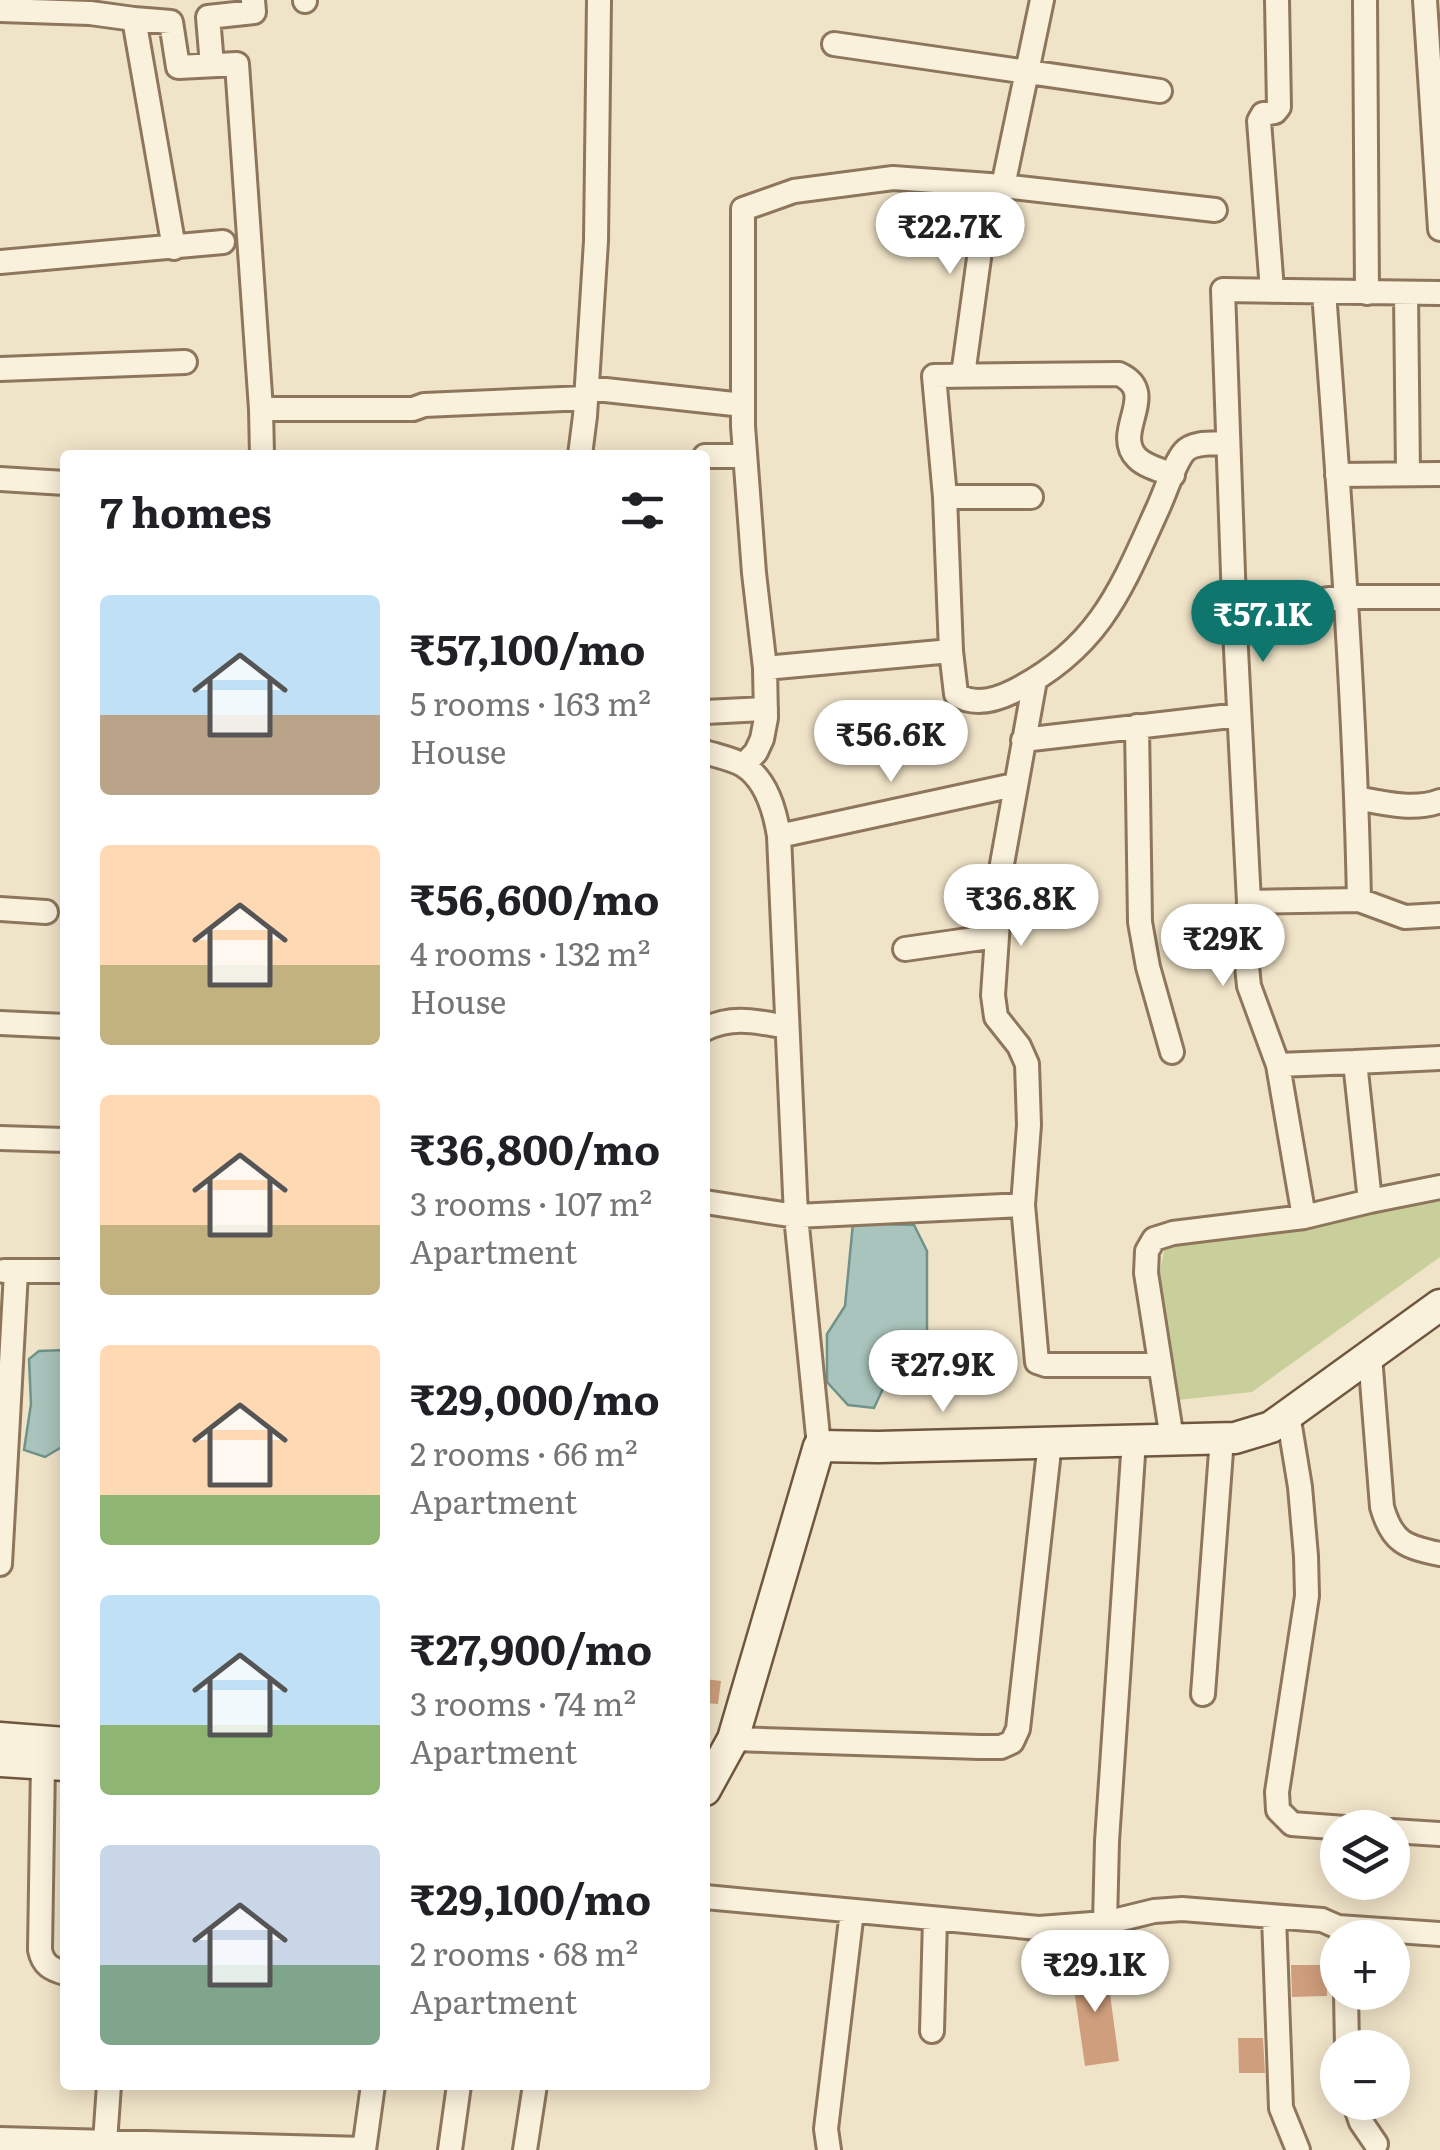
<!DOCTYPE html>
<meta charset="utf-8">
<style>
:root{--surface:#fff;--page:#f2f2f2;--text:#202124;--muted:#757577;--accent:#0f766e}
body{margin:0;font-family:Literata,serif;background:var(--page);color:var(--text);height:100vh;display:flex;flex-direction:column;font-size:38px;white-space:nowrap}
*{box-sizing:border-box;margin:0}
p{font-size:32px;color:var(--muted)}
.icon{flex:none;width:55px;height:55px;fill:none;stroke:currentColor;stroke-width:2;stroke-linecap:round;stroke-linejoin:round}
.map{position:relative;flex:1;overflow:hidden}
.side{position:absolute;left:60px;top:450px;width:650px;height:1640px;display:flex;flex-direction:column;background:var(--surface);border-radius:10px;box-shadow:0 5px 25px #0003}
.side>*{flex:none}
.tools{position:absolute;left:1320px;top:1810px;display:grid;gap:20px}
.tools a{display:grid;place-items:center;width:90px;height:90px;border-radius:50%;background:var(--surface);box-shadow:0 5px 25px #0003;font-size:50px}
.price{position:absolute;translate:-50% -85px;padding:0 22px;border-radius:35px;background:#fff;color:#222;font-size:32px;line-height:65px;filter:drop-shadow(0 2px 5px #0008)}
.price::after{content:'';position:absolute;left:50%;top:60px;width:30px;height:22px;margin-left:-15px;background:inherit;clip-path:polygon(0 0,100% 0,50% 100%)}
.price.on{background:var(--accent);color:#fff}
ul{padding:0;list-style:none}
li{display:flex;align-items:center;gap:30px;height:250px;padding:0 40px}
li span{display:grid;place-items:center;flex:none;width:280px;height:200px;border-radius:10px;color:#555}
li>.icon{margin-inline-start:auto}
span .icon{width:120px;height:120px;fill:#fffc;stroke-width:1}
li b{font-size:42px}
h2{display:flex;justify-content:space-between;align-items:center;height:120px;padding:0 40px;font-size:42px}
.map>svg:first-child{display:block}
</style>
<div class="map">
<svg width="1440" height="2150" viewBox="0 0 1440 2150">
<rect width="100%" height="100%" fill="#f0e4c8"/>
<path fill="#c9cf9b" d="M1440 1201V1257L1252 1392 1178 1400 1158 1281 1165 1246Z"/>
<path fill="#a9c4bc" stroke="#6f938a" stroke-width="2.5" d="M853 1223 914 1225 927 1251V1337L894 1365 874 1408 848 1405 827 1382V1334L845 1306Z
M65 1350V1445L45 1457 24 1450 31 1404 29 1359 39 1351Z"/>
<path fill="#cf9f7d" d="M705 1679 721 1681 718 1704 705 1703Z
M1106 1964 1119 2061 1085 2066 1071 1968Z
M1291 1965H1327V1996L1292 1997Z
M1238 2038H1263L1265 2073H1239Z"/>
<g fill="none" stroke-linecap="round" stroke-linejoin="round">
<defs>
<path id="minor" d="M305 0V1
M1365 0 1367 293
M1425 0 1440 229
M0 10 90 13 134 19 174 248
M134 19 171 22 178 67 237 64 261 409
M834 44 1160 91
M212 65 208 17 254 12 253 0
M1003 186 1042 0
M0 262 223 242
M1272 290 1259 121 1263 114 1275 112 1279 107 1277 0
M1324 292C1339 494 1355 697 1359 900
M1406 293 1408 474
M1440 293 1223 290 1235 630 1249 902 1359 900 1405 917 1440 915
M0 369 185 362
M963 375 989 185
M587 388 743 405
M262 455 261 409H413L424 405 586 398
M580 455 585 416 596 241 599 0
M705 456H744
M1173 475C1161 470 1146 467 1137 458 1111 432 1161 393 1119 374L934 376 945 497 951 651 956 694C974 707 996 700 1014 691 1099 648 1121 590 1158 508 1165 493 1175 462 1184 452 1193 441 1215 444 1228 443
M1337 475 1440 474
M0 479 65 483
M945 497H1031
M1234 611 1346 597H1440
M765 668 951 651
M1035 680 1002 864 993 995 996 1017 1019 1046 1027 1064 1029 1125 1023 1205 1037 1362 1046 1365H1159
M705 712 766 709
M1137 726 1140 922 1148 967 1172 1052
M1023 740 1239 715
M705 752C717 756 733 759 743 765 767 780 775 811 779 836L796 1216 819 1446
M744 765 756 752 762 739 766 718 765 668 754 573 743 426V209L794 191 893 178 1003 186 1215 210
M1356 798C1383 803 1414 811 1440 801
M779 836 1014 785
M1249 902 1245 947 1249 986 1278 1065
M0 909 46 912
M905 949 996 936
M0 1023 65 1026
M705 1029C733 1015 758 1022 787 1027
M1440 1058 1355 1062 1370 1201 1440 1187
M0 1138 65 1140
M705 1202 796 1216 1023 1205
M1304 1217 1278 1065 1355 1062
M4 1271H65
M1370 1356 1382 1507C1392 1542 1405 1547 1440 1554
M1288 1414 1300 1487 1306 1556 1307 1596 1277 1792 1278 1810 1292 1824 1345 1828
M1172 1439 1146 1273 1147 1251 1154 1239 1173 1233 1304 1217 1370 1201
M0 1564 16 1272
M1203 1694 1222 1438
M733 1739 980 1747H1001L1012 1742 1018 1729 1050 1442
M43 1764 40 1950C43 1965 51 1969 65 1973
M1392 1831 1440 1834
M705 1897 1039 1928 1105 1923 1154 1911 1182 1909 1322 1920 1338 1927 1344 1938
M1274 1917 1281 2108 1298 2150
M1105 1923 1107 1841 1134 1440
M1338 1927 1440 1934
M1346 1992 1347 2048
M932 2031 935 1919
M1354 2102 1361 2122 1376 2144
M0 2139 364 2149
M105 2142 109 2085
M364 2150 373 2085
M450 2150 459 2085
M525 2150 535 2085
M829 2150 826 2129 852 1911"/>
<path id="secondary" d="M0 1738 65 1743
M0 1761 65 1765
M705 1790 733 1739 819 1446 878 1447 1235 1438 1271 1427 1440 1305"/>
</defs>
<use href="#minor" stroke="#8d765c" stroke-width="28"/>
<use href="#secondary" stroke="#6f573f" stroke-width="35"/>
<use href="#minor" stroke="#faf1dc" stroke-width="22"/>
<use href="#secondary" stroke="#faf1dc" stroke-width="30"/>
</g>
</svg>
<div class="tools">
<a><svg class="icon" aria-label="layers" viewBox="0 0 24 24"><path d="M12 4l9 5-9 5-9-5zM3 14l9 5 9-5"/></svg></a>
<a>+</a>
<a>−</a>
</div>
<b class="price" style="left:950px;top:277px">₹22.7K</b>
<b class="price on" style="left:1263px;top:665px">₹57.1K</b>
<b class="price" style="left:891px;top:785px">₹56.6K</b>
<b class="price" style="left:1021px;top:949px">₹36.8K</b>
<b class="price" style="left:1223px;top:989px">₹29K</b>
<b class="price" style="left:943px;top:1415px">₹27.9K</b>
<b class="price" style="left:1095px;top:2015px">₹29.1K</b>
<section class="side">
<h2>7 homes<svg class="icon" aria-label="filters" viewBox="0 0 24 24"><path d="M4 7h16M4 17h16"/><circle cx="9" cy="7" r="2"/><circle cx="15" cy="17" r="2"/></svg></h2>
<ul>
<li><span style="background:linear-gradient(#bfe0f5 60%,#b9a48a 0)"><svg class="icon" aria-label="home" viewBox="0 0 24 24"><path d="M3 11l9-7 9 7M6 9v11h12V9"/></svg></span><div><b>₹57,100/mo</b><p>5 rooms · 163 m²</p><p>House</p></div></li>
<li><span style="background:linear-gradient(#ffd9b3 60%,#c2b280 0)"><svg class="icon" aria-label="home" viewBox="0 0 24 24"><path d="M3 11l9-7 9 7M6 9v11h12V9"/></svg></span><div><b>₹56,600/mo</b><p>4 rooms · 132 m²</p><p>House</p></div></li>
<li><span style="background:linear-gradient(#ffd9b3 65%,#c2b280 0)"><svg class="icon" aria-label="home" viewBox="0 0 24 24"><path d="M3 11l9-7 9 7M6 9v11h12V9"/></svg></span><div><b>₹36,800/mo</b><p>3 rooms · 107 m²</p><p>Apartment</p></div></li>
<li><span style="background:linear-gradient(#ffd9b3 75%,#8fb573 0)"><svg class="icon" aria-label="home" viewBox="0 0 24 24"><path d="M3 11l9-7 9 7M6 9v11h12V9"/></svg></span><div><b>₹29,000/mo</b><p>2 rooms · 66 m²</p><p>Apartment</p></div></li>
<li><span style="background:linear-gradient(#bfe0f5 65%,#8fb573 0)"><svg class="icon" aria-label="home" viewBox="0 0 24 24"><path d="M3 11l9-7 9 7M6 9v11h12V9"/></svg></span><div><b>₹27,900/mo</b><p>3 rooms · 74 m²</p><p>Apartment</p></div></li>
<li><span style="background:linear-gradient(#c9d6e8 60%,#7fa58c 0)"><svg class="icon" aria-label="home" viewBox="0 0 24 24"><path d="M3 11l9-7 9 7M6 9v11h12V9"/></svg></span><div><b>₹29,100/mo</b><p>2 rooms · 68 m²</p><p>Apartment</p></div></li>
</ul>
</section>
</div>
